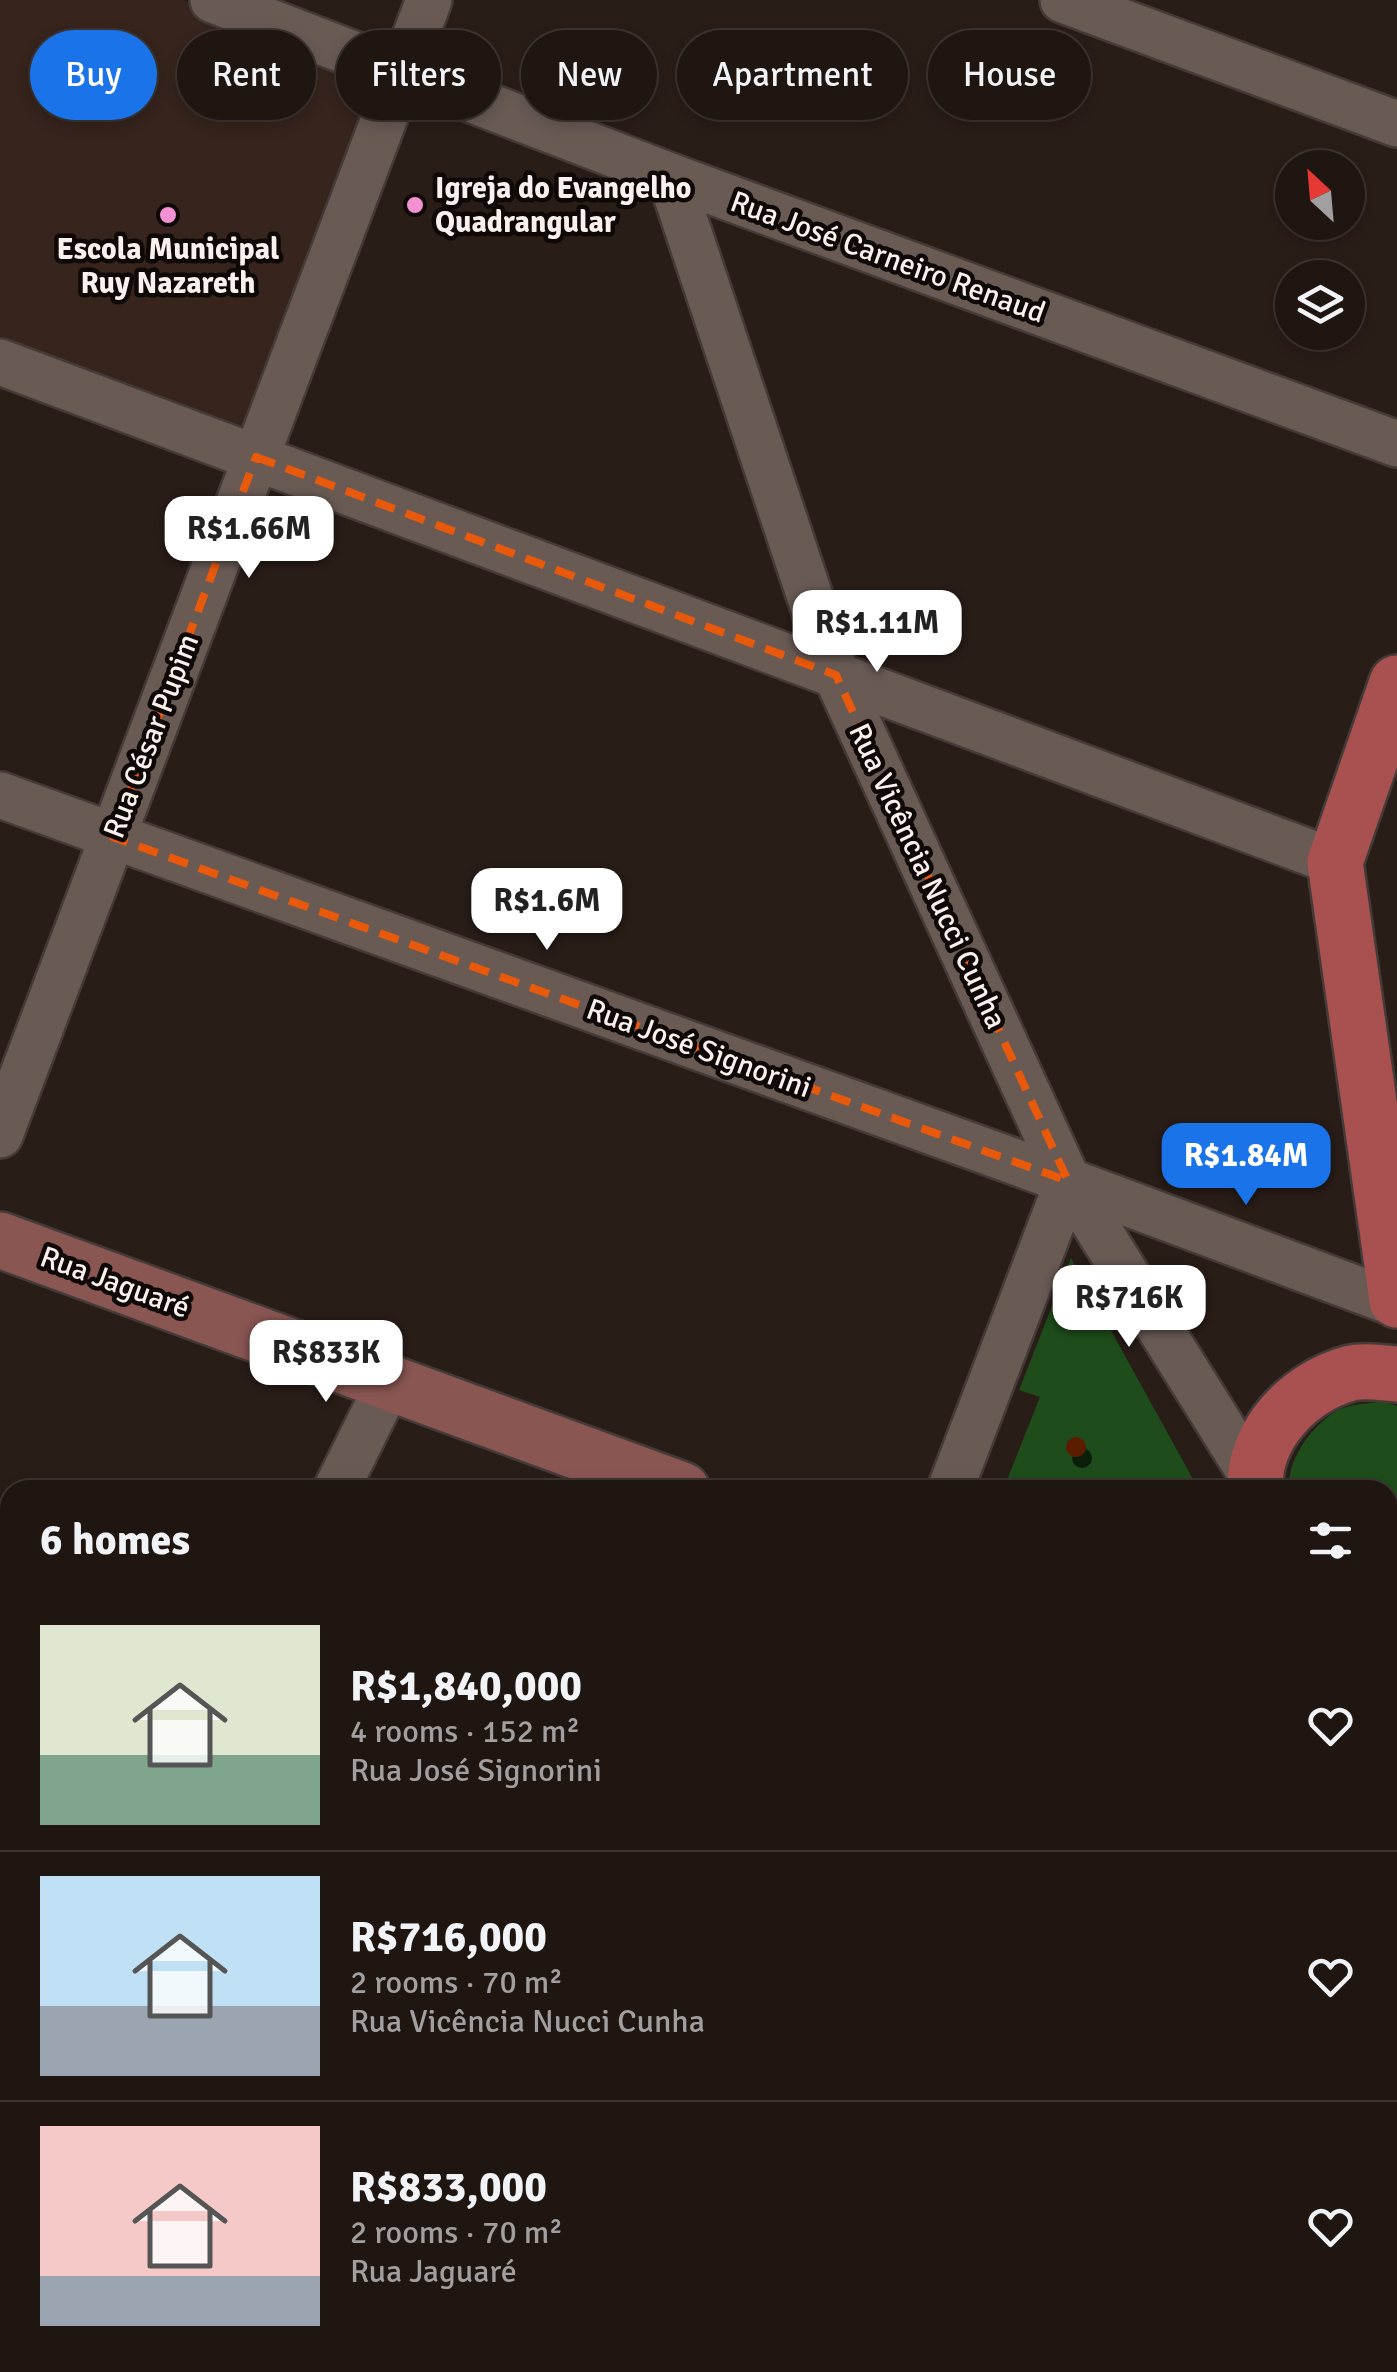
<!DOCTYPE html>
<meta charset="utf-8">
<style>
:root{--surface:#1f1612;--page:#271f1b;--text:#f1f3f6;--muted:#a19f9f;--line:#3c3532;--accent:#1a73e8}
body{margin:0;font-family:Signika,sans-serif;background:var(--page);color:var(--text);height:100vh;display:flex;flex-direction:column;font-size:38px;white-space:nowrap}
*{box-sizing:border-box;margin:0}
p{font-size:32px;color:var(--muted)}
.icon{flex:none;width:55px;height:55px;fill:none;stroke:currentColor;stroke-width:2;stroke-linecap:round;stroke-linejoin:round}
.map{position:relative;flex:1;overflow:hidden}
.details{position:absolute;left:0px;top:1480px;width:1398px;height:892px;display:flex;flex-direction:column;background:var(--surface);border-radius:30px 30px 0 0;box-shadow:0 5px 15px #0003,0 0 0 2px var(--line)}
.details>*{flex:none}
.hud{position:absolute;left:30px;top:30px;width:1338px;height:90px;display:flex;gap:20px}
.needle{width:65px;rotate:334deg}
.fabs{position:absolute;left:1275px;top:150px;display:grid;gap:20px}
.fabs a{display:grid;place-items:center;width:90px;height:90px;border-radius:50%;background:var(--surface);box-shadow:0 5px 15px #0003,0 0 0 2px var(--line);font-size:50px}
.price{position:absolute;translate:-50% -85px;padding:0 22px;border-radius:20px;background:#fff;color:#222;font-size:32px;line-height:65px;filter:drop-shadow(0 2px 5px #0008)}
.price::after{content:'';position:absolute;left:50%;top:60px;width:30px;height:22px;margin-left:-15px;background:inherit;clip-path:polygon(0 0,100% 0,50% 100%)}
.price.active{background:var(--accent);color:#fff}
ul{padding:0;list-style:none}
li{display:flex;align-items:center;gap:30px;height:250px;padding:0 40px}
li+li{border-top:2px solid var(--line)}
li span{display:grid;place-items:center;flex:none;width:280px;height:200px;border-radius:0px;color:#555}
li>.icon{margin-inline-start:auto}
span .icon{width:120px;height:120px;fill:#fffc;stroke-width:1}
li b{font-size:42px}
h2{display:flex;justify-content:space-between;align-items:center;height:120px;padding:0 40px;font-size:42px}
.chip{padding:0 35px;border-radius:45px;background:var(--surface);box-shadow:0 5px 15px #0003,0 0 0 2px var(--line);font-size:35px;line-height:90px}
.chip.active{background:var(--accent);color:#fff}
.map>svg:first-child{display:block}
</style>
<div class="map">
<svg width="1397" height="2372" viewBox="0 0 1397 2372">
<defs>
<filter id="shadow"><feDropShadow dx="6" dy="11" stdDeviation="0" flood-color="#0009"/></filter>
</defs>
<rect width="100%" height="100%" fill="#291d18"/>
<path fill="#36241d" d="M0 0H183L389 79 245 445 0 351Z"/>
<path fill="#1e4d1b" d="M1071 1258 1199 1490H1003L1040 1397 1019 1390Z
M1382 1401 1397 1406V1569L1388 1571V1490H1290C1285 1461 1312 1426 1336 1411 1348 1404 1368 1404 1382 1401Z
M925 2362 1110 2363 1112 2372H913Z"/>
<path fill="#5b1e02" filter="url(#shadow)" d="M1066 1447a10 10 0 1 1 20 0a10 10 0 1 1-20 0Z
M1397 1908V2041L1388 2042V1909Z"/>
<g fill="none" stroke-linecap="round" stroke-linejoin="round">
<defs>
<path id="street" d="M213 0 670 176 1397 444
M1063 0 1397 124
M670 176 836 675 1068 1181 1254 1479
M0 362 1335 862
M0 795 1068 1181 1397 1304
M0 1135 429 0
M336 1490 389 1383
M950 1490 1068 1181
M0 1679 10 1682
M0 2100 10 2083
M630 2362 654 2372
M1142 2362 1144 2372
M193 2372 205 2362
M856 2372 869 2362"/>
<path id="secondary" d="M0 1240 682 1490
M1388 1767 1397 1771"/>
<path id="primary" d="M1397 683 1335 862 1397 1300
M1255 1490C1253 1434 1299 1387 1351 1373 1364 1370 1383 1373 1397 1374
M1388 1639 1397 1652"/>
</defs>
<use href="#street" stroke="#443a37" stroke-width="50"/>
<use href="#secondary" stroke="#443a37" stroke-width="60"/>
<use href="#primary" stroke="#443a37" stroke-width="60"/>
<use href="#street" stroke="#695a54" stroke-width="45"/>
<use href="#secondary" stroke="#895652" stroke-width="55"/>
<use href="#primary" stroke="#a95150" stroke-width="55"/>
</g>
<path fill="none" stroke="#e8590c" stroke-width="8" stroke-dasharray="20 12" stroke-linejoin="round" d="M256 457 836 675 1068 1181 113 837Z"/>
<g fill="#f491d3" stroke="#0e0807" stroke-width="4">
<circle cx="415" cy="205" r="10"/>
<circle cx="168" cy="215" r="10"/>
</g>
<g text-anchor="middle" stroke-width="9" stroke-linejoin="round" paint-order="stroke">
<g font-size="30" font-weight="bold" fill="#faf1ee" stroke="#0e0807" text-anchor="start">
<text x="435" y="198">Igreja do Evangelho<tspan x="435" dy="34">Quadrangular</tspan></text>
<text x="168" y="259" text-anchor="middle">Escola Municipal<tspan x="168" dy="34">Ruy Nazareth</tspan></text>
</g>
<g font-size="30" fill="#faf1ee" stroke="#0e0807">
<text transform="translate(888 257) rotate(20)" y="10">Rua José Carneiro Renaud</text>
<text transform="translate(151 736) rotate(-69)" y="10">Rua César Pupim</text>
<text transform="translate(928 876) rotate(65)" y="10">Rua Vicência Nucci Cunha</text>
<text transform="translate(699 1048) rotate(20)" y="10">Rua José Signorini</text>
<text transform="translate(115 1282) rotate(20)" y="10">Rua Jaguaré</text>
</g>
</g>
</svg>
<div class="fabs">
<a><svg class="needle" viewBox="-14 -14 28 28"><path d="M0-13l5 13h-10z" fill="#e53935"/><path d="M0 13l5-13h-10z" fill="#a19f9f"/></svg></a>
<a><svg class="icon" aria-label="layers" viewBox="0 0 24 24"><path d="M12 4l9 5-9 5-9-5zM3 14l9 5 9-5"/></svg></a>
</div>
<b class="price" style="left:249px;top:581px">R$1.66M</b>
<b class="price" style="left:877px;top:675px">R$1.11M</b>
<b class="price" style="left:547px;top:953px">R$1.6M</b>
<b class="price active" style="left:1246px;top:1208px">R$1.84M</b>
<b class="price" style="left:1129px;top:1350px">R$716K</b>
<b class="price" style="left:326px;top:1405px">R$833K</b>
<div class="hud">
<a class="chip active">Buy</a>
<a class="chip">Rent</a>
<a class="chip">Filters</a>
<a class="chip">New</a>
<a class="chip">Apartment</a>
<a class="chip">House</a>
</div>
<section class="details">
<h2>6 homes<svg class="icon" aria-label="filters" viewBox="0 0 24 24"><path d="M4 7h16M4 17h16"/><circle cx="9" cy="7" r="2"/><circle cx="15" cy="17" r="2"/></svg></h2>
<ul>
<li><span style="background:linear-gradient(#dfe7d0 65%,#7fa58c 0)"><svg class="icon" aria-label="home" viewBox="0 0 24 24"><path d="M3 11l9-7 9 7M6 9v11h12V9"/></svg></span><div><b>R$1,840,000</b><p>4 rooms · 152 m²</p><p>Rua José Signorini</p></div><svg class="icon" aria-label="heart" viewBox="0 0 24 24"><path d="M12 20l-8-8c-3-5 5-10 8-4 3-6 11-1 8 4z"/></svg></li>
<li><span style="background:linear-gradient(#bfe0f5 65%,#9aa5b1 0)"><svg class="icon" aria-label="home" viewBox="0 0 24 24"><path d="M3 11l9-7 9 7M6 9v11h12V9"/></svg></span><div><b>R$716,000</b><p>2 rooms · 70 m²</p><p>Rua Vicência Nucci Cunha</p></div><svg class="icon" aria-label="heart" viewBox="0 0 24 24"><path d="M12 20l-8-8c-3-5 5-10 8-4 3-6 11-1 8 4z"/></svg></li>
<li><span style="background:linear-gradient(#f6c9c9 75%,#9aa5b1 0)"><svg class="icon" aria-label="home" viewBox="0 0 24 24"><path d="M3 11l9-7 9 7M6 9v11h12V9"/></svg></span><div><b>R$833,000</b><p>2 rooms · 70 m²</p><p>Rua Jaguaré</p></div><svg class="icon" aria-label="heart" viewBox="0 0 24 24"><path d="M12 20l-8-8c-3-5 5-10 8-4 3-6 11-1 8 4z"/></svg></li>
</ul>
</section>
</div>
